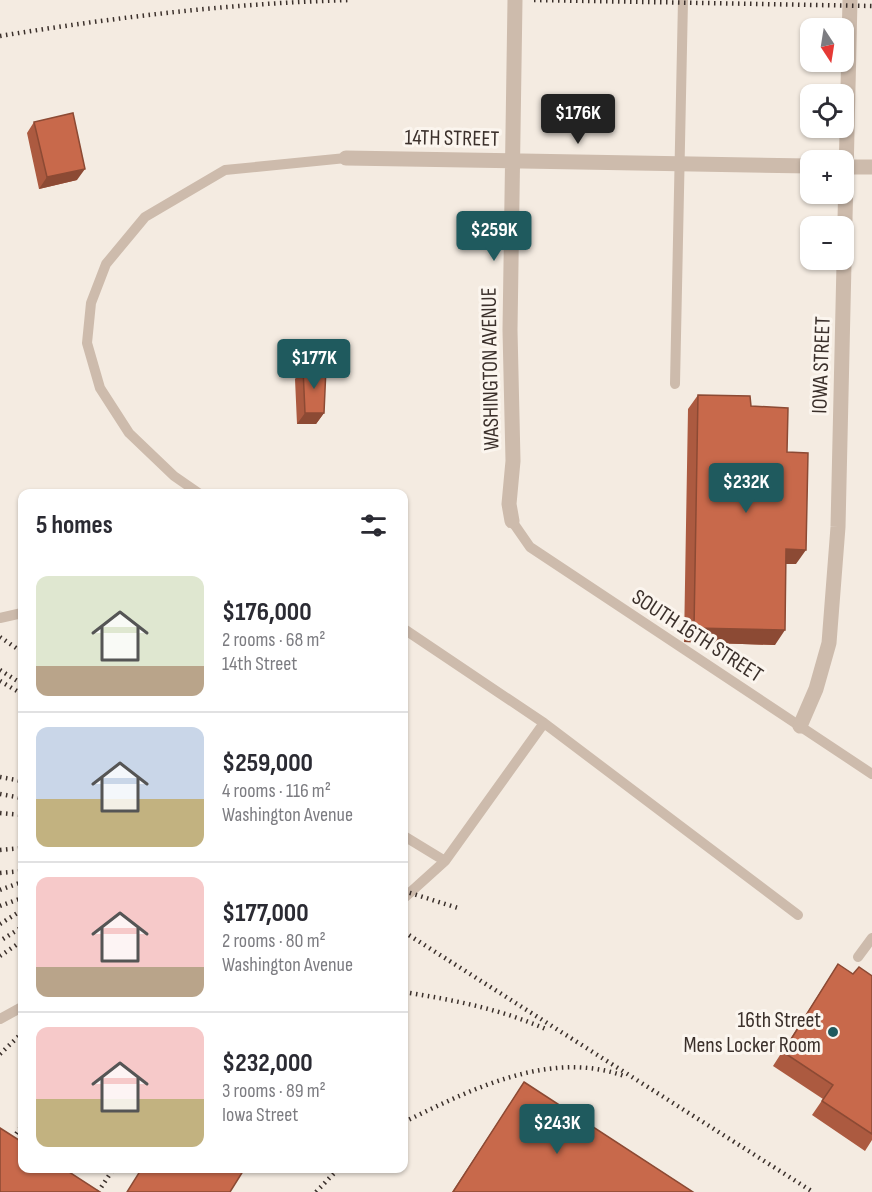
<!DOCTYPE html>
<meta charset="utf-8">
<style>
:root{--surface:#fff;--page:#f7f7f7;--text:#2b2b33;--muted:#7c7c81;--line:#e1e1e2;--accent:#1f5a5e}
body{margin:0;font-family:"Sofia Sans Condensed",sans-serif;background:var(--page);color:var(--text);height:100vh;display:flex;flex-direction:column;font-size:22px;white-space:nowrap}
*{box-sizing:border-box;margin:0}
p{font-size:20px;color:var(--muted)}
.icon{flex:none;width:33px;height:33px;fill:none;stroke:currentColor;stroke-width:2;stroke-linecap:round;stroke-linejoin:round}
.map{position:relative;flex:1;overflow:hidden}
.details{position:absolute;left:18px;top:489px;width:390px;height:684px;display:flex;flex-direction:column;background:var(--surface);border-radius:12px;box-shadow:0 2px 4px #0004}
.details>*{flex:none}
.needle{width:39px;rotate:168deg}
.controls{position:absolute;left:800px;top:18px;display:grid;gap:12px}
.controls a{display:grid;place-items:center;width:54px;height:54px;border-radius:12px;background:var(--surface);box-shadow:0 2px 4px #0004;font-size:30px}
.price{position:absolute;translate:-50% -51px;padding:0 14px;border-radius:6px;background:var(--accent);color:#fff;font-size:20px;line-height:39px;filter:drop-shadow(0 2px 3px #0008)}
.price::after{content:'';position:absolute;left:50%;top:36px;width:18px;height:14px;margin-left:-9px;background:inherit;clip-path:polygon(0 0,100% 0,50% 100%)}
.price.current{background:#222;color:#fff}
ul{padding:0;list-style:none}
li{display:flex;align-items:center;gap:18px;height:150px;padding:0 18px}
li+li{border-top:2px solid var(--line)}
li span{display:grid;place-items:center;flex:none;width:168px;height:120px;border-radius:12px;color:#555}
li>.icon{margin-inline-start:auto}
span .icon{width:72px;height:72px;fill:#fffc;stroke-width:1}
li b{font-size:26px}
h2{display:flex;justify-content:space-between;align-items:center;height:72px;padding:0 18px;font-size:26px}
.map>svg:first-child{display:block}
</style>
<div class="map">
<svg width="872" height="1192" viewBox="0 0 872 1192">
<rect width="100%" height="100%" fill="#f4ebe1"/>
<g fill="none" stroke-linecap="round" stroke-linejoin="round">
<path stroke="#cdbbac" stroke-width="10" d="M675 384 683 0
M200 494 174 476 129 433 100 388 87 343 91 303 106 264 145 217 225 170 346 158
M512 521 530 547 872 774
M0 618 22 613
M404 629 544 723 798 915
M404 836 445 861 544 723
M404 898 445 861
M858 957 872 938
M0 1019 22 1007"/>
<path stroke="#cdbbac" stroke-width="15" d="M346 158 810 166
M843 167H872
M512 521 509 504 513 461 510 330 515 0
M800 726 816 689 829 643 838 527 850 0"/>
<path stroke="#3b302b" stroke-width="4.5" stroke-dasharray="1.5 4.5" stroke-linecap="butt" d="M534 0 872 6
M0 36C117 17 233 3 351 0
M0 637 22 652
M0 670 22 684
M0 681 22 694
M0 777 22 781
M0 794 22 798
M0 813 22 815
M0 850 22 848
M0 873 22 871
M0 890 22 882
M404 891 461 909
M0 906 22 898
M0 924 22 910
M404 932 813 1192
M3 939 22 927
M0 956 22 941
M404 992C454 1000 501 1009 548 1030
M0 1054 22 1033
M404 1122C470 1090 550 1049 624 1076
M0 1159 22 1125
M98 1192 114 1168
M316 1192 339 1168"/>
</g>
<path fill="#ac5a40" d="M34 122 77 180 39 189 27 133Z
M303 368 324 413 316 424H297L295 379Z
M698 395 751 406 787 452 796 564H786L775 645 684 642 688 409Z
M838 964 853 974 872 976V1140L865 1151 812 1115 823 1099 773 1066Z
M524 1082 693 1192H452Z"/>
<path fill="#8c4a34" d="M85 169 77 180 39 189 47 177Z
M305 413H324L316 424H297Z
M786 549 806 550 796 564H776Z
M694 628 785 630 775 645 684 642Z"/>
<path fill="#c8694b" stroke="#8c4a34" stroke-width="1.5" d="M73 113 85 169 47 177 34 122Z
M303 368H326L324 413H305Z
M698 395 750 396 751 406 788 408 787 452 808 453 806 550 786 549 785 630 694 628Z
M838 964 853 974 859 967 872 976V1134L822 1101 833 1085 783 1052Z
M524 1082 693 1192H453Z
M0 1128 22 1142V1168H63L100 1192H0Z
M142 1168H245L230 1192H127Z"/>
<circle fill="#1f5a5e" stroke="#fbf5ee" stroke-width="2" cx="833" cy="1032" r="6"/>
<g text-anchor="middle" stroke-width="6" stroke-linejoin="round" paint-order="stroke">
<g font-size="22" fill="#3b302b" stroke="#fbf5ee">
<text transform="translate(452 137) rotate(1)" y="8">14TH STREET</text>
<text transform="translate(820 365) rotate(-88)" y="8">IOWA STREET</text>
<text transform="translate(489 369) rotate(-91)" y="8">WASHINGTON AVENUE</text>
<text transform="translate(698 635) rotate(33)" y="8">SOUTH 16TH STREET</text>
</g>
<g font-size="22" fill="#3b302b" stroke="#fbf5ee" text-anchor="end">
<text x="821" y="1027">16th Street<tspan x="821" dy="25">Mens Locker Room</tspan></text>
</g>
</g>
</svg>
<div class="controls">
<a><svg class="needle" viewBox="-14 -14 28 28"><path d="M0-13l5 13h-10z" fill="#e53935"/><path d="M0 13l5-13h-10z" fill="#7c7c81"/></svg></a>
<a><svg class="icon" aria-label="locate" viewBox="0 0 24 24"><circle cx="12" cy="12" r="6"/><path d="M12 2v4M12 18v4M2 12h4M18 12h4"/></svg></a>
<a>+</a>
<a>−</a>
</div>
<b class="price current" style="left:578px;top:145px">$176K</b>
<b class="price" style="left:494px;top:262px">$259K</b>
<b class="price" style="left:314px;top:390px">$177K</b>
<b class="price" style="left:746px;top:514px">$232K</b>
<b class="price" style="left:557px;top:1155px">$243K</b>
<section class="details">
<h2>5 homes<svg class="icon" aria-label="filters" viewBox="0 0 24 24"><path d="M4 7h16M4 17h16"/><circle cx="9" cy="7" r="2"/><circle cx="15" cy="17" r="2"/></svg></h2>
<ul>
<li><span style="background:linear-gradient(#dfe7d0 75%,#b9a48a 0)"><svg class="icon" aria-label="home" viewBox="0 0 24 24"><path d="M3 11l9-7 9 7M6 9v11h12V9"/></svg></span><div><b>$176,000</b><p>2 rooms · 68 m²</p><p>14th Street</p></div></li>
<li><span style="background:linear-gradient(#c9d6e8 60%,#c2b280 0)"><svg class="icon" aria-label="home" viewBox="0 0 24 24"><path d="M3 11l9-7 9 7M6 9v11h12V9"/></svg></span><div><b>$259,000</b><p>4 rooms · 116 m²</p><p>Washington Avenue</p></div></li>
<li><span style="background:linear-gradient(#f6c9c9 75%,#b9a48a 0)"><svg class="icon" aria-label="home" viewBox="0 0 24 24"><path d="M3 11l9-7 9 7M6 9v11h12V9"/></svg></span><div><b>$177,000</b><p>2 rooms · 80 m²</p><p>Washington Avenue</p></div></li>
<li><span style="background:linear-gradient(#f6c9c9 60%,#c2b280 0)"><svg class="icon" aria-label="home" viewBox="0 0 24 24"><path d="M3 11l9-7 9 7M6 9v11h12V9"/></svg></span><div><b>$232,000</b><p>3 rooms · 89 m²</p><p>Iowa Street</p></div></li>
</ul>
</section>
</div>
